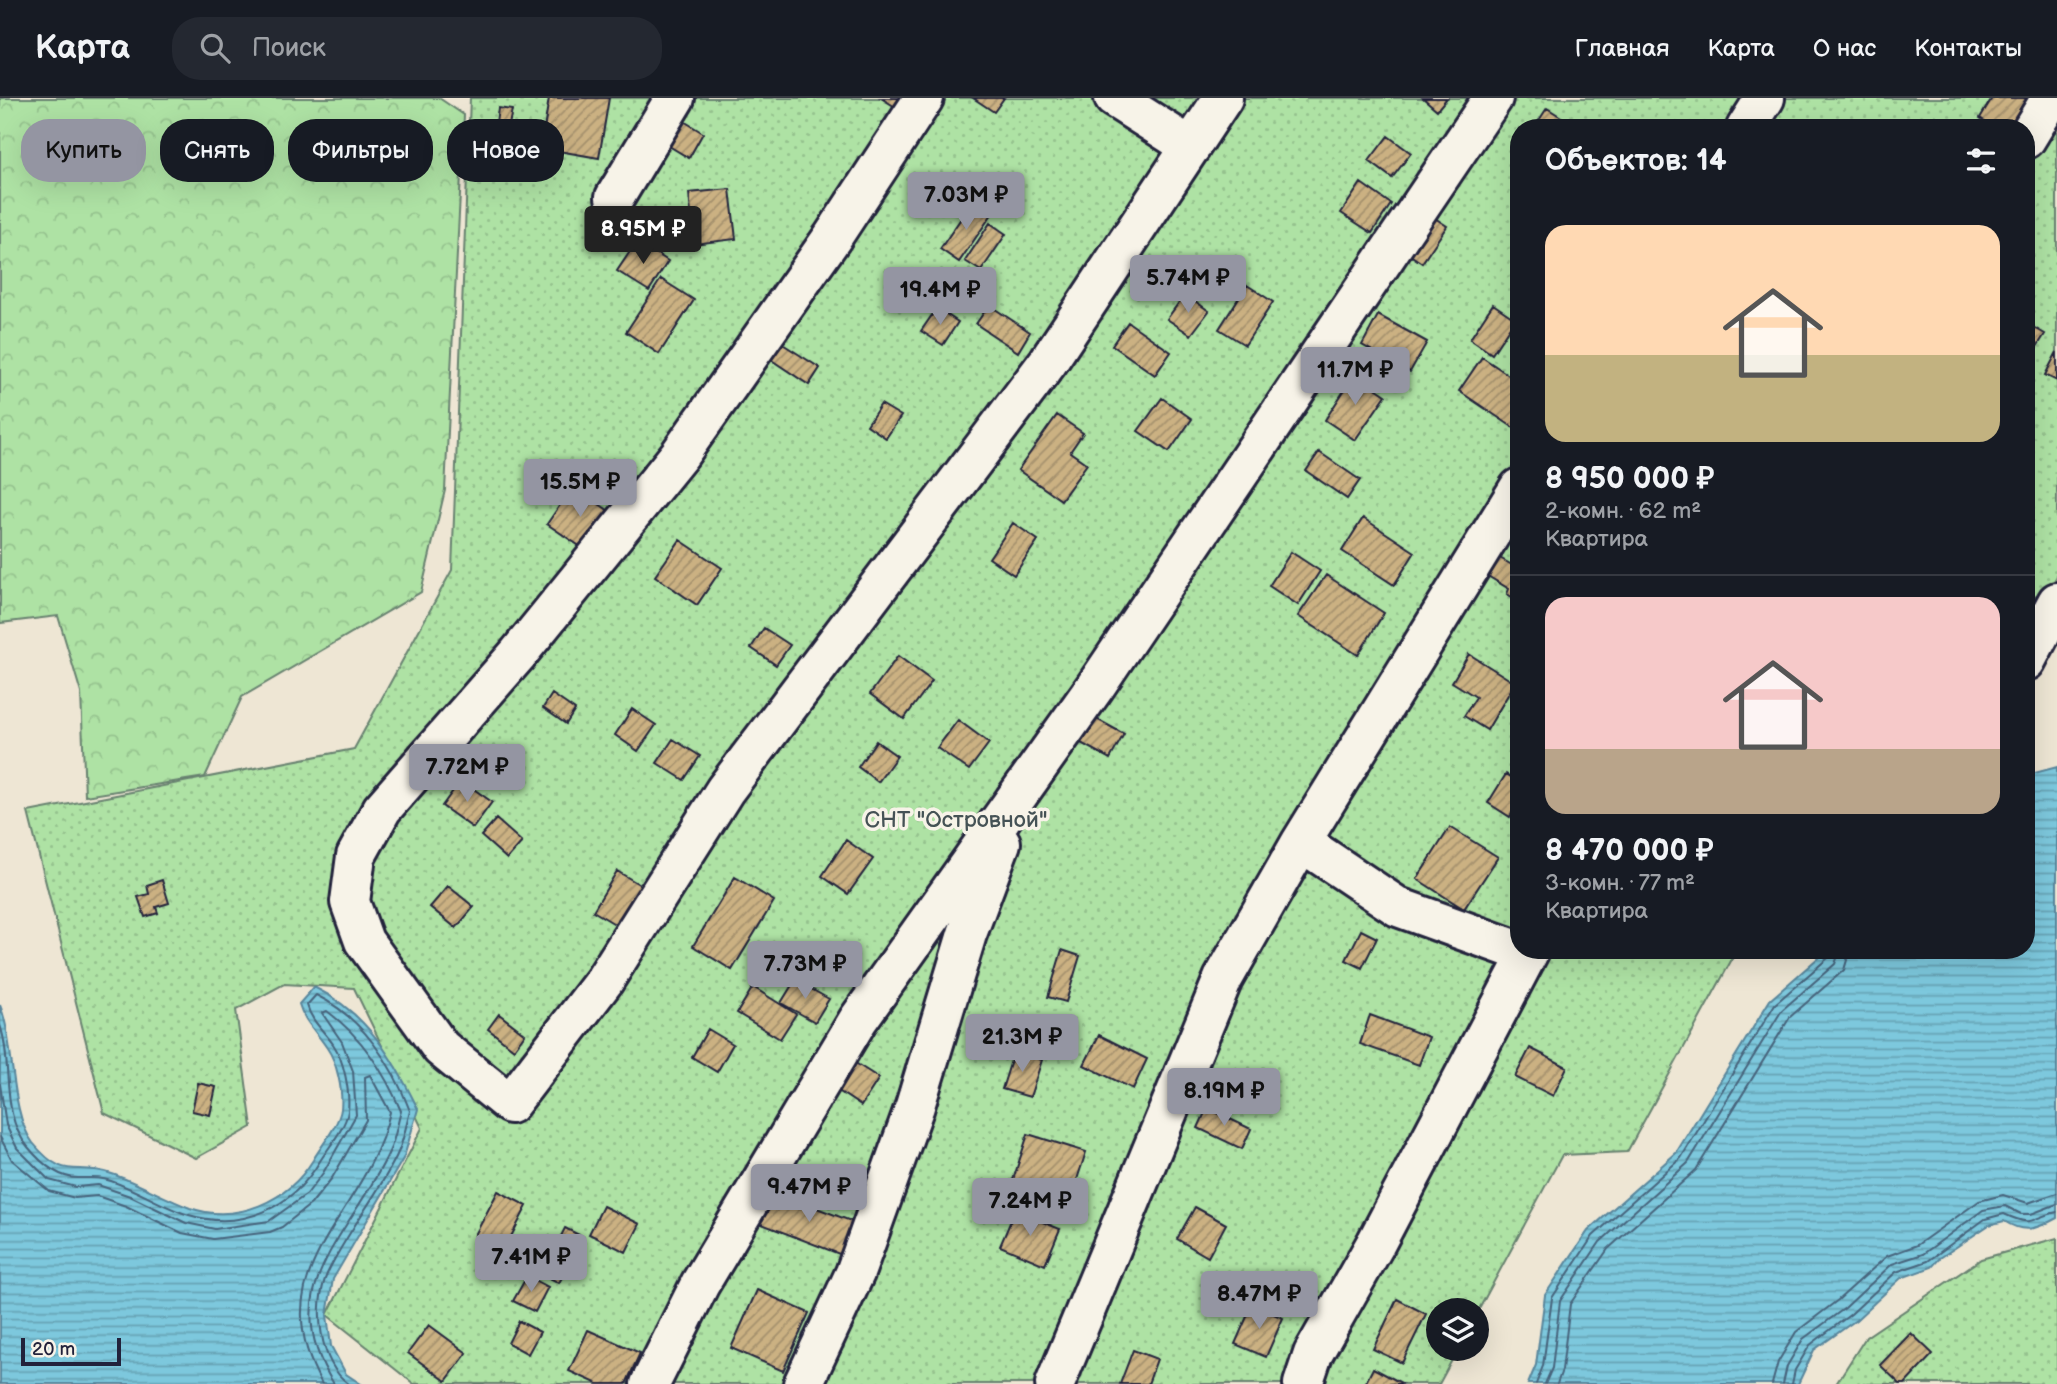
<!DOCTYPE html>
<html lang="ru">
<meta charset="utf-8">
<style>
:root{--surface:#171b24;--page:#242831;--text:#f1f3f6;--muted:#9ea1a6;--line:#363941;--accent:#9495a2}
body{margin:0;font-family:"Balsamiq Sans",sans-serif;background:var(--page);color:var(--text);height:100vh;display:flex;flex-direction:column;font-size:26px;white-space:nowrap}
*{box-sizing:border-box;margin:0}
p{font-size:23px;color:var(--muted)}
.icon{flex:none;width:38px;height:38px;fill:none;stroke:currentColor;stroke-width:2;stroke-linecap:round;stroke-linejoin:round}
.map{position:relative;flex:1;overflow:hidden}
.details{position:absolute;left:1510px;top:21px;width:525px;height:840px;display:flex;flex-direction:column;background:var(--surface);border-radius:28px;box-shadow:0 7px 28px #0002}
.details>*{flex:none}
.top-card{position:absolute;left:21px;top:21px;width:665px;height:63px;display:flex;gap:14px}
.tools{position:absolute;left:1426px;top:1200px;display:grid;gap:14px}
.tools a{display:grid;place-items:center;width:63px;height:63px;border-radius:50%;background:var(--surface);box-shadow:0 7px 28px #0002;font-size:35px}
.scale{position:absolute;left:21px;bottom:18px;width:100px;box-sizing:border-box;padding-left:7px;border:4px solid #22223b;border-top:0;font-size:19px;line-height:24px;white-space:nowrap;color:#22223b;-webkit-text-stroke:5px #f7f3e8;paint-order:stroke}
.price{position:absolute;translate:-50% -60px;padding:0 16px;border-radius:7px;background:var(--accent);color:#111;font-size:23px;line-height:46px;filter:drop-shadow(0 2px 4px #0008)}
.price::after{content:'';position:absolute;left:50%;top:42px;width:21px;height:16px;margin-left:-10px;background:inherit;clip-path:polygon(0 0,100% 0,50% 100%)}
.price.on{background:#222;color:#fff}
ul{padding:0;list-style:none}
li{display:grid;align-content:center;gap:14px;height:371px;padding:0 35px}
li+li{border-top:2px solid var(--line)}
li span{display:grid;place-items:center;height:217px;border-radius:21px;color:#555}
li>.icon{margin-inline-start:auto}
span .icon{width:126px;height:126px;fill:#fffc;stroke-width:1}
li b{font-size:30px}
h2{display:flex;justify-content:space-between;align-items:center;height:84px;padding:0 35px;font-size:30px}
.chip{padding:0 24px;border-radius:28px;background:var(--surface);box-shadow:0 7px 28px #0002;font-size:24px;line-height:63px}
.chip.on{background:var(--accent);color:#111}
header{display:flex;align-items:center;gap:42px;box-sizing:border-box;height:98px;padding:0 35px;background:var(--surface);border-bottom:2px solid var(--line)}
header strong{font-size:33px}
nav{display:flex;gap:38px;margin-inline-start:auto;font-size:24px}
.search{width:490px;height:63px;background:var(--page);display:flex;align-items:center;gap:18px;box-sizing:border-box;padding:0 24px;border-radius:28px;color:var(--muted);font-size:26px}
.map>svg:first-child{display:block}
</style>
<header>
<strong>Карта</strong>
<div class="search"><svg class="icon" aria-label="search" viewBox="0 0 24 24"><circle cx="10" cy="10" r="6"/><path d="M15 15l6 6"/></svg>Поиск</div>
<nav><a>Главная</a><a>Карта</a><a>О нас</a><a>Контакты</a></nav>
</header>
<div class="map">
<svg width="2057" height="1286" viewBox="0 0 2057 1286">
<defs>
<pattern id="forest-crowns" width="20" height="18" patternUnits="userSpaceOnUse" patternTransform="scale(1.75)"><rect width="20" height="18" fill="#aee2a4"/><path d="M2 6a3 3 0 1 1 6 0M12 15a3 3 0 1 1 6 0" fill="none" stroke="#95c28e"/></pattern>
<pattern id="park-dots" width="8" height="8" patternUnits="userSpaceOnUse" patternTransform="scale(1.75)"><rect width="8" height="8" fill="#aee2a4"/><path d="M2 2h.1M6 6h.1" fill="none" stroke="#95c28e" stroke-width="1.8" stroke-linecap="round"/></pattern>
<pattern id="water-rules" width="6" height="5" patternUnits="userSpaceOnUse" patternTransform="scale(1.75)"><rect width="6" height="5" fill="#7dc8dd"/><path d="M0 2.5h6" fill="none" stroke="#66a2b4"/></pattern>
<pattern id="building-hatch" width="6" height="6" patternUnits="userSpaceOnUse" patternTransform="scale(1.75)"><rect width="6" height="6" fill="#cbb182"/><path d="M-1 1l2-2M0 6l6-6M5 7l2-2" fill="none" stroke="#a4906c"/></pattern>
</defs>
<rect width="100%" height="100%" fill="#eee6d4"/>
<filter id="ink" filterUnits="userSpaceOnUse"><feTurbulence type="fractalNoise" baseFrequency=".0143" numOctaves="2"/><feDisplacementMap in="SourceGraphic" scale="14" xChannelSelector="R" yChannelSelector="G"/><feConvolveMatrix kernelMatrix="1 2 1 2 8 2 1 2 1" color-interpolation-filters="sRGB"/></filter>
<g filter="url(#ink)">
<path fill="url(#forest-crowns)" stroke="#688270" stroke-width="2" d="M0 0H439L464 17 445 392 421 494 242 599 205 679 85 698 81 595 58 518 0 525Z"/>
<path fill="url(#park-dots)" stroke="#688270" stroke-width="2" d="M470 0H2057V478L2027 527 2026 30H1519V852H1737L1627 1054 1562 1057 1477 1215V1213H1438V1251H1458L1439 1286H414L327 1217 422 1030 354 890 284 886 236 912 252 1029 196 1060 104 1015 28 714 354 651 452 472Z
M2057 1140V1286H1836L1866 1239 1981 1161Z"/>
<path fill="url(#water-rules)" stroke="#59869c" stroke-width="2" d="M2057 669V1120C2037 1131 2024 1136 2004 1123L1989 1127 1940 1160 1932 1169 1901 1180 1856 1222 1814 1252 1798 1286H1528L1536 1267 1545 1197 1588 1133 1676 1055 1770 902 1827 852H2026L2027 677Z
M314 889C367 915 393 960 418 1011L404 1059 333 1181 327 1217 331 1248 346 1276 361 1286H0V907C15 945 10 1016 33 1045 66 1085 75 1063 112 1076 139 1085 163 1100 190 1110 237 1126 288 1103 313 1062 321 1048 339 1027 341 1011 343 993 337 964 327 950 317 934 304 924 299 906Z"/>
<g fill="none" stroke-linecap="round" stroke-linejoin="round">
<path stroke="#46647c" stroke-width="2" d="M0 927C13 965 0 1017 28 1049 41 1065 58 1081 80 1080 93 1080 99 1079 111 1083 138 1092 162 1109 189 1117 242 1133 292 1110 320 1063 328 1050 346 1029 348 1013 350 993 344 962 333 946 324 933 311 923 307 907L316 897C362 919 393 967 410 1013 406 1028 403 1046 396 1059 376 1100 346 1135 327 1176 313 1208 319 1265 349 1286
M0 986 6 1027 17 1050 49 1082 76 1089 98 1087 130 1098 186 1125 215 1131 269 1123 307 1096 323 1075 356 1017 353 973 342 944 322 915 327 913C362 939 384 973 401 1013 397 1027 395 1042 389 1054 352 1136 272 1190 334 1286
M0 1039 12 1062 49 1093 75 1100 97 1098 126 1108 182 1135 213 1141 270 1134 282 1129 311 1106 332 1080 366 1022 365 979 370 977 390 1014C367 1118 257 1170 322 1286
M1536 1286 1543 1268 1552 1200 1593 1138 1681 1060 1775 906 1828 860 1831 852
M1545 1286 1552 1270 1560 1203 1600 1144 1688 1065 1782 912 1835 866 1840 852
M1557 1286 1562 1272 1570 1206 1608 1151 1696 1072 1790 919 1844 872 1850 852
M1772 1286 1778 1264 1796 1234 1838 1202 1887 1158 1917 1147 1979 1103 2003 1097 2028 1105 2057 1095
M1783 1286 1787 1268 1803 1241 1845 1210 1892 1166 1923 1156 1983 1112 2005 1108 2021 1116H2031L2057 1106
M1792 1286 1795 1272 1810 1247 1851 1216 1896 1174 1928 1163 1985 1121 2004 1116C2037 1131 2028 1119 2057 1114"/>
</g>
<path fill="url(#building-hatch)" stroke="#22223b" stroke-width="2" d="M549 0H609L599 60 541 50Z
M881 0H904L897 10Z
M973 0H1004L994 14Z
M1423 0H1447L1437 12Z
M1992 0H2027L2009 30H1995L1980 20Z
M498 10 512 12 509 27 496 25Z
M1547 10 1577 29 1576 30H1534Z
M679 20 703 35 689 60 664 45Z
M1388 38 1411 55 1392 80 1369 63Z
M1361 85 1391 106 1372 135 1341 115Z
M730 91 736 141 694 146 689 95Z
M973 103 992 116 959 164 940 151Z
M1424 113 1447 128 1422 165 1400 150Z
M990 125 1006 136 981 173 965 163Z
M637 143 668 163 649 193 617 173Z
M661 181 694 202 659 256 626 234Z
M1247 187 1273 204 1245 247 1219 231Z
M1185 196 1209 213 1191 237 1167 221Z
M1493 206 1515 221 1492 256 1470 241Z
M989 207 1030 234 1018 254 976 226Z
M937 210 958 224 943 247 921 233Z
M1378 217 1427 244 1410 274 1362 247Z
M1128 224 1171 254 1155 277 1112 247Z
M2026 225 2045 236 2026 266Z
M778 243 820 270 809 287 767 259Z
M2057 254V283L2045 277Z
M1482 259 1519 284V323L1514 330 1459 293Z
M1355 276 1386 297 1355 342 1325 322Z
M1162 300 1192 321 1169 354 1138 333Z
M881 306 901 318 886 340 867 327Z
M1057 317 1083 335 1070 354 1087 366 1061 402 1018 372Z
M1319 354 1360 382 1347 401 1306 373Z
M573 388 612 415 587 453 547 426Z
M1363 420 1415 454 1394 487 1342 453Z
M1013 425 1038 442 1014 477 989 460Z
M680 442 722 470 697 507 655 478Z
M1291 454 1320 473 1298 507 1269 488Z
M1498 459 1519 471V503L1507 496 1509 491 1486 477Z
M1326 477 1384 515 1358 557 1298 518Z
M764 530 790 547 776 567 751 550Z
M1469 556 1515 585 1487 632 1464 618 1476 599 1452 584Z
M898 558 932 583 904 621 870 596Z
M552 596 575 612 566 626 543 610Z
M632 611 656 627 638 653 615 637Z
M1093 619 1124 636 1110 661 1079 644Z
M958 622 989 645 969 672 937 650Z
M673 641 700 658 684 682 657 665Z
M876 643 897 658 878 684 858 669Z
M1506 676 1519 684V704L1510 719 1488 705Z
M461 682 492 704 473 730 442 708Z
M496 721 522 744 507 761 481 738Z
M1450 729 1498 759 1464 811 1417 781Z
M846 742 873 761 848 796 822 778Z
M617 773 647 791 623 831 593 813Z
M735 779 774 803 732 872 693 848Z
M162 782 169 805 156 809 158 815 145 819 138 799 149 796 147 787Z
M448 788 474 809 456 830 430 809Z
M1361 832 1377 840 1362 870 1346 862Z
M1062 852 1080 858 1066 904 1048 899Z
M795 882 829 901 815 924 781 905Z
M753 889 796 916 780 941 737 915Z
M499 916 525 936 514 951 488 931Z
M1370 917 1429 939 1419 967 1360 946Z
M708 931 733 946 717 974 692 959Z
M1099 937 1147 961 1133 991 1084 967Z
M1530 950 1567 969 1553 998 1515 979Z
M1014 953 1042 962 1030 999 1002 991Z
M849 961 879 980 861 1008 831 988Z
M198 985 216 989 210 1017 192 1013Z
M1207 1010 1251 1031 1242 1051 1198 1030Z
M1028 1036 1086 1054 1071 1100 1013 1082Z
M498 1093 527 1108 504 1152 475 1137Z
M772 1093 859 1126 847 1159 759 1125Z
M603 1108 640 1126 626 1154 589 1136Z
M1195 1109 1226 1126 1208 1159 1177 1141Z
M1015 1113 1060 1131 1045 1167 1000 1148Z
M565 1130 583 1139 559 1185 542 1176Z
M527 1178 548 1189 535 1214 513 1203Z
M757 1192 809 1215 783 1273 731 1250Z
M1397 1201 1426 1216 1402 1265 1373 1251Z
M1252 1207 1283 1220 1266 1259 1235 1246Z
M519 1223 540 1234 528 1256 508 1245Z
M429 1227 467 1255 446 1283 408 1255Z
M588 1232 640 1255 626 1286H598L569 1273Z
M1911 1235 1933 1256 1905 1286H1900L1880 1267Z
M1133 1252 1157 1261 1148 1286H1120Z
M1373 1270 1403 1286H1365Z"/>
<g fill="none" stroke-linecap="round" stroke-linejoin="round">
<defs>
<path id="minor" d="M924 0 832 140 680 356 518 556 382 711 356 758 350 804 364 843 441 950 510 1006 604 883 725 692 1048 264 1223 0
M1114 0 1191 49
M1746 30 1765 0
M2026 41 2051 0
M615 99 675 0
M2026 563 2057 504
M1301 744 1398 809 1528 856
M650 1286 700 1186 858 922 1095 589 1493 0
M803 1286 855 1175 915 1008 967 836 1001 745
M1055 1286 1223 881 1301 744 1519 390
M1303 1286 1313 1256 1376 1145 1530 852"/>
</defs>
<use href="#minor" stroke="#22223b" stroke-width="44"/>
<use href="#minor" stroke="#f7f3e8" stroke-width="38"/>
</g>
</g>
<g text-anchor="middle" stroke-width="7" stroke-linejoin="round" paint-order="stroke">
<g font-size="23" fill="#455255" stroke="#f7f3e8">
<text x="956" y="729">СНТ "Островной"</text>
</g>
</g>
</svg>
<div class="tools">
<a><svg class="icon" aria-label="layers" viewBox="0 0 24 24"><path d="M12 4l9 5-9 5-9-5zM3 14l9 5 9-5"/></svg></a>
</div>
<div class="scale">20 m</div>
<b class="price" style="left:966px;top:134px">7.03M ₽</b>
<b class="price on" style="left:643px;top:168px">8.95M ₽</b>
<b class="price" style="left:1188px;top:217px">5.74M ₽</b>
<b class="price" style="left:940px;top:229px">19.4M ₽</b>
<b class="price" style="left:1355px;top:309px">11.7M ₽</b>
<b class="price" style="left:580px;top:421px">15.5M ₽</b>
<b class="price" style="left:467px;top:706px">7.72M ₽</b>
<b class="price" style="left:805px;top:903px">7.73M ₽</b>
<b class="price" style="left:1022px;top:976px">21.3M ₽</b>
<b class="price" style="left:1224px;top:1030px">8.19M ₽</b>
<b class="price" style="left:809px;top:1126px">9.47M ₽</b>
<b class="price" style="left:1030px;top:1140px">7.24M ₽</b>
<b class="price" style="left:531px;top:1196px">7.41M ₽</b>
<b class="price" style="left:1259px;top:1233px">8.47M ₽</b>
<div class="top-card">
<a class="chip on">Купить</a>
<a class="chip">Снять</a>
<a class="chip">Фильтры</a>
<a class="chip">Новое</a>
</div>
<section class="details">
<h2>Объектов: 14<svg class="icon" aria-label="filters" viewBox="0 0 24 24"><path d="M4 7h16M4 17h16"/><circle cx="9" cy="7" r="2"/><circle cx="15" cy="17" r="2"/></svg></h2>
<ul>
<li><span style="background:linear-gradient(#ffd9b3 60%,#c2b280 0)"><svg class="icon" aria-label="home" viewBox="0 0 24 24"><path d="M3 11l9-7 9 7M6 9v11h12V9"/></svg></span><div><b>8 950 000 ₽</b><p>2-комн. · 62 m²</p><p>Квартира</p></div></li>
<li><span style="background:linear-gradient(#f6c9c9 70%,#b9a48a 0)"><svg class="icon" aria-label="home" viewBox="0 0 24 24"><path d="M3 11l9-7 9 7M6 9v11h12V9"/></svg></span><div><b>8 470 000 ₽</b><p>3-комн. · 77 m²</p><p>Квартира</p></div></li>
</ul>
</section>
</div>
